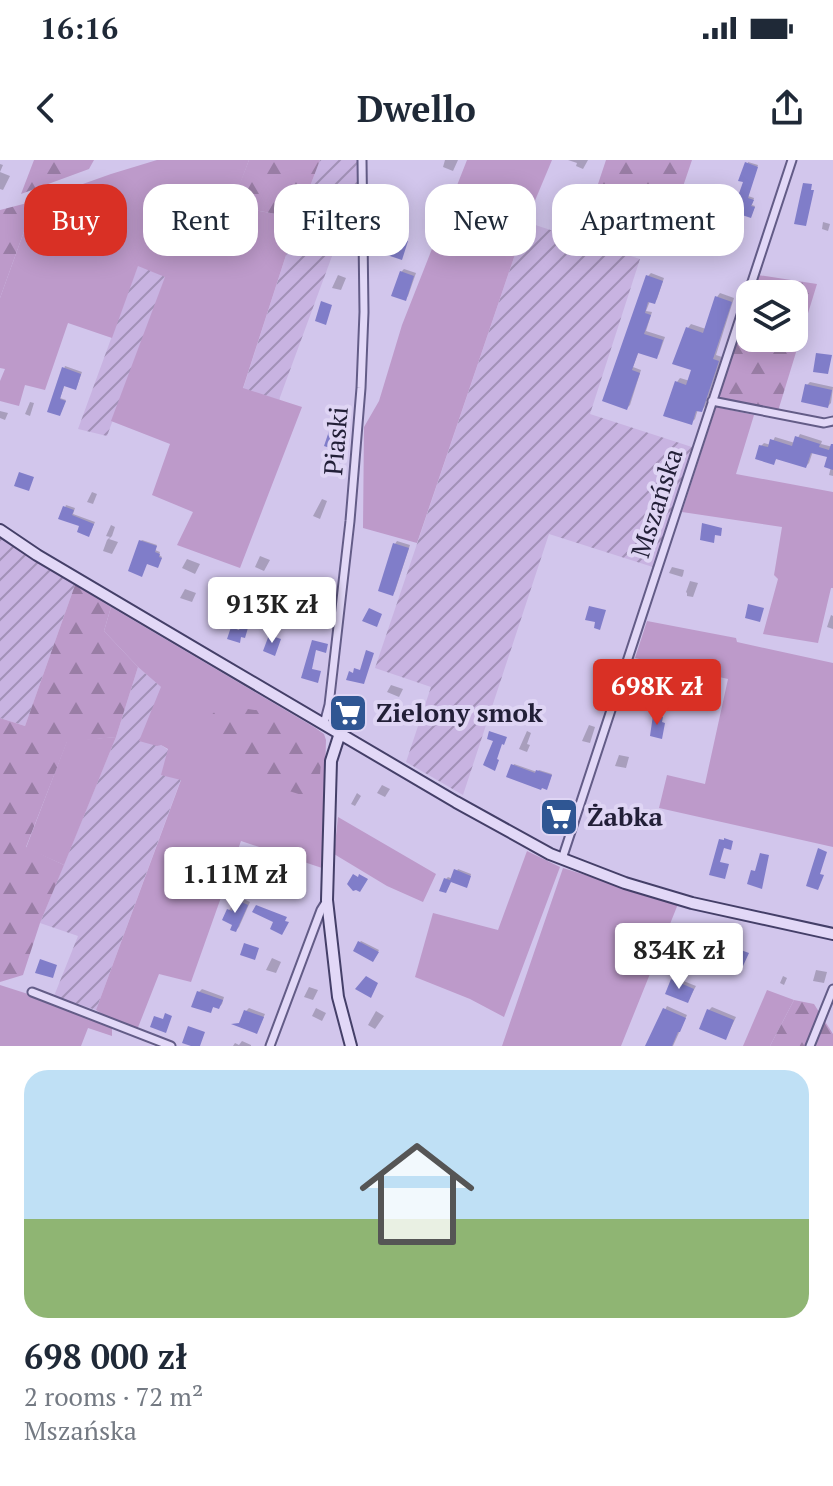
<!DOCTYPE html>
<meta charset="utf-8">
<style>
:root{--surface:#fff;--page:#f6f6f7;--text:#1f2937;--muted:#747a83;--line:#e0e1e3;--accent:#d93025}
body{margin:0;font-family:"PT Serif",serif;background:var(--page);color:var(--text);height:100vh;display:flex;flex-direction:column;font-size:30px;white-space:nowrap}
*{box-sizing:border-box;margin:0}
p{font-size:26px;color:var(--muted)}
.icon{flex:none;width:44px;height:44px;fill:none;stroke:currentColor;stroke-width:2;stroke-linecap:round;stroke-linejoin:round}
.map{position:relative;height:886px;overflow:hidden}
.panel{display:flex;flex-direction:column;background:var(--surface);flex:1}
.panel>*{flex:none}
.top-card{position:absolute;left:24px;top:24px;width:786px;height:72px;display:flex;gap:16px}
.fabs{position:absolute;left:736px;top:120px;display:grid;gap:16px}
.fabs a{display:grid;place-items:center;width:72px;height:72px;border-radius:16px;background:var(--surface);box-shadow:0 4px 20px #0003;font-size:40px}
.price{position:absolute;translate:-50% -68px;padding:0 18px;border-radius:8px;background:#fff;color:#222;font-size:26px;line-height:52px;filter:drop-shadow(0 2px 4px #0008)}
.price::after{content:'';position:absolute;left:50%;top:48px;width:24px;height:18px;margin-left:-12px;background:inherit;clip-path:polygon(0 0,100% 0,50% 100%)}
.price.current{background:var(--accent);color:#fff}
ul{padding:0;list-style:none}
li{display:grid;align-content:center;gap:16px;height:424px;padding:0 24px}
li+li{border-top:2px solid var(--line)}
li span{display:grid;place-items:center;height:248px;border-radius:24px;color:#555}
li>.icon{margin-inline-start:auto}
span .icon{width:144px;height:144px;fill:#fffc;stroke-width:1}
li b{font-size:34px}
.chip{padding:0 28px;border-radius:24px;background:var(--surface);box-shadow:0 4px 20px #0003;font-size:28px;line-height:72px}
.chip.current{background:var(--accent);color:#fff}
.status{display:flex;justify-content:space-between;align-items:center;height:56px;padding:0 40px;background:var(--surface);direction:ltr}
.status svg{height:22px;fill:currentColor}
header{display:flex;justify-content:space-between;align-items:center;height:104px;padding:0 24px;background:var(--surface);font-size:36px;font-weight:700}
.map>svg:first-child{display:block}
</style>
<div class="status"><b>16:16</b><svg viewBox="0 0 49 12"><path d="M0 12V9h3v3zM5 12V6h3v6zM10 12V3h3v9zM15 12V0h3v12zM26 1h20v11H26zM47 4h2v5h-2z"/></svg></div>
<header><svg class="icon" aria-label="back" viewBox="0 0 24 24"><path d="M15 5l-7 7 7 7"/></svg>Dwello<svg class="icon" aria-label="share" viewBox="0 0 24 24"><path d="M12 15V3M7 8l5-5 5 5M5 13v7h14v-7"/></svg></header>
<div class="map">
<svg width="833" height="886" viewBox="0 0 833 886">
<defs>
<pattern id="farmland-furrows" width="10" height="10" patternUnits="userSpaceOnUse" patternTransform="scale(2)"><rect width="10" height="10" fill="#c8b3e1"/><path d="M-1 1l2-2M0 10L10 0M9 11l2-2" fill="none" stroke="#a291b7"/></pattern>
<pattern id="forest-firs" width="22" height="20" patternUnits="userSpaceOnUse" patternTransform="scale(2)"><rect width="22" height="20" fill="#bd9aca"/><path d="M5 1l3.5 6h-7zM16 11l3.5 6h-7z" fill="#997da5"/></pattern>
</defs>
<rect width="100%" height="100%" fill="#d2c6ec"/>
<path fill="url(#farmland-furrows)" d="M320 0H361L356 31 279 240 243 229 298 58Z
M526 62 640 99 590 254 695 288 656 408 549 374 463 635 406 602 431 527 375 508Z
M138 105 166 117 107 276 78 269Z
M0 377 75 425 25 566 0 558Z
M138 507 161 527V585L168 590 181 619 96 850 54 836 78 776 40 763 116 577Z"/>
<path fill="#bd9aca" d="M157 0H249L232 46 298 58 243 228 302 247 240 408 177 385 193 352 152 335 170 284 111 261 165 117 138 106 112 178 68 163 45 230 25 225 19 246 0 241V221L5 209 0 208V138L35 41 111 14Z
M467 0H552L526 62 417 383 363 368 364 267 379 241 402 165Z
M716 247 754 255 736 314 833 332V428H831L818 483 763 474 778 419 774 415 782 367 682 352Z
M111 447 314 567 324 574 326 580 322 708 241 681 191 822 159 814 137 870 112 860 96 850 181 620 161 615 168 589 161 585 157 586 139 581 161 527 138 507 104 471Z
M647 461 736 478 737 482 833 503V687L659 648 667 615 705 624 728 519 635 498Z
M116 577 64 705 26 688 67 581Z
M338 657 436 714 423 742 387 726 334 694Z
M527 691 560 707 504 857 470 839 415 817 433 753 498 770Z
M563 708 678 744 621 886H502Z
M0 825 28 834 112 867V876L88 868 81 886H0Z
M767 830 794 840 770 886H743Z"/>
<path fill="url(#forest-firs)" d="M34 0H94L89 9 21 34Z
M249 0H320L298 58 231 46Z
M606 0H692L674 53 655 48 640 94 581 75Z
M35 41 0 138V50Z
M758 115 817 124 778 251 717 239 750 140V178H794V134H752Z
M75 425 111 447 104 471 138 507 116 577 67 582 26 687 64 705 40 763 23 815 0 822V558L25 566Z
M222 545 275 553 322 590 318 640 276 627 220 596 206 560Z
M794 840 814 844 833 874V886H770Z"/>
<path fill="#0003" d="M445 0H458L453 11 443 7Z
M568 0H588L583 9 576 6 577 3Z
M748 2 758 5 748 36 754 38 752 45 755 46 752 54 735 42 745 21Z
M0 4 3 5 0 12 10 16 3 30 0 29Z
M823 62 830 64 828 71 822 69Z
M404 109 416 113 408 136 405 139 401 112Z
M651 113 664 118 657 139 654 142 650 141 646 151 652 152 646 171 665 177 659 194 656 197 639 191 633 207 641 210 630 245 627 248 604 240 648 116Z
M338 115 346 118 341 130 332 128Z
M720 133 734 138 716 195 722 197 705 246 702 250 698 249 695 259 691 263 677 222 680 218 690 221 694 209 688 168 691 164 706 169 717 137Z
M65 206 82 212 77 226 65 224 60 238 66 240 61 252 50 250Z
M810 222 833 227 831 243 828 246 807 225Z
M30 242 34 243 30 256 25 254Z
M0 251 8 253 5 260 0 258Z
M800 274 822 281 821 284 833 287V316L829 315 831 307 830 296 813 291 809 303 806 306 777 297 774 302 761 286 764 283 771 285 775 277 795 283Z
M92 332 97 334 93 344 87 342Z
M322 339 327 341 320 359 313 356Z
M66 345 75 348 73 354 95 362 90 373 82 365 61 358Z
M111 365 115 367 112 376 109 379 118 382 112 394 103 391 107 380 110 377 106 376Z
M142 380 157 385 155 390 160 392 159 395 162 397 158 406 141 381Z
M397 381 410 385 395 431 393 434 395 384Z
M260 396 270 400 264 411 255 407Z
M187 399 200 404 195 414 182 408Z
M672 407 684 410 683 415 682 417 669 413Z
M690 421 698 423 693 437 687 436V433L686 432Z
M215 428 220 430 217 437 227 441 222 452 213 448 215 443 212 442 216 436 212 435Z
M185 429 196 433 192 442 180 438Z
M831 455 833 456V469L827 467Z
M602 509 614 513 609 525 598 521Z
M391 525 403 529 399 537 387 532Z
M347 541 358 545 354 556 343 551Z
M589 565 595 567 590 583 582 581Z
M527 571 531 573 527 584 530 585 527 592 519 589Z
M619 595 629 597 626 608 615 606Z
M514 604 537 612 539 610 552 614 548 626 513 606Z
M382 625 390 629 385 637 377 633Z
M357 633 361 636 355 646 351 644Z
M558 642 573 647 567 665 564 668 555 645Z
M458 709 471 714 468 724 451 720 447 730 446 719 448 717 453 719Z
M262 714 270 718 266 725 258 721Z
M241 738 250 742 239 767 236 770 229 750 232 747 235 748Z
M684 777 694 780 689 789 679 786Z
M361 781 379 790 374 798 360 782Z
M272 798 281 802 276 813 266 810Z
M816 810 827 812 824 823 813 821Z
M783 816 787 818 784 825 780 823Z
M676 818 696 826 688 841 673 820Z
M309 827 318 830 313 840 304 837Z
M202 829 224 837 222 844 219 847 214 846 210 851 199 832Z
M667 846 687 855 673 886H647Z
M712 847 736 857 726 878 709 850Z
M249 848 265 854 257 872 246 851Z
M316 848 326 853 322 861 312 856Z
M376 851 384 856 375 869 368 865Z
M242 881 251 885V886H233L235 883 239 885Z"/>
<path fill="#807dc9" d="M745 2 758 7 748 38 754 40 751 46 755 47 751 58 730 51 733 41 736 42 743 22 738 21Z
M803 23 812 24 811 30H814L806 66 794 64Z
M396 40 406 43 408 48 405 60 400 58 398 62 387 59 390 50 393 51Z
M717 59 731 63 725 84 711 79Z
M393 76 408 81 402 100 387 95Z
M400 111 414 116 406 141 391 136Z
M646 115 663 121 655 144 648 142 645 153 651 155 644 174 663 180 657 199 638 193 632 210 640 213 627 250 602 241Z
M715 136 732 142 713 199 719 201 702 252 696 251 692 265 663 256 675 221 686 225 691 210 672 204 686 167 703 173Z
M321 141 332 145 326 165 315 161Z
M816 193 832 195 828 214 813 212Z
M62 207 81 214 76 230 64 226 60 239 66 241 60 256 47 252Z
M805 224 832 230 828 248 801 242Z
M332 262 344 266 336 290 324 286Z
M795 276 820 284 819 287 829 290 831 284H833V310L824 307 827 297 811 293 806 308 776 299 774 305 755 299 759 285 768 287 770 279 792 286Z
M19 312 34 317 29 331 14 326Z
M63 346 74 350 72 355 94 364 89 377 77 372 79 366 58 359Z
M702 363 722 368 721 376 715 375 714 383 700 380Z
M139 380 157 386 155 392 160 394 159 397 162 398 158 408 147 404 142 417 128 411Z
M393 383 409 388 393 436 378 431Z
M314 423 323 426 322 431 326 432 322 445 308 441Z
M748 444 764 448 760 462 745 458Z
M589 446 606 450 600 470 594 468 595 462 585 460Z
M369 448 382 454 377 467 362 461Z
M243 459 250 461 245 478 241 477 240 483 227 479 231 467 239 470Z
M269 475 281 479 275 496 263 491Z
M312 480 328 484 326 493 316 490 312 509 321 511 318 523 301 518Z
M366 490 374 493 364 524 346 520 349 511 353 513 354 508 360 510Z
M665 513 686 517 684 531 668 527 669 526 663 524Z
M653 555 663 557 662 562 665 563 662 579 650 576Z
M489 571 507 577 504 585 502 584 497 599 499 600 495 611 483 605 493 581 487 579Z
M511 604 535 613 536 610 552 615 547 630 542 628 541 630 506 617Z
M554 644 571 650 564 671 547 664Z
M724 678 733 681 731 690 724 688 720 702 729 704 725 719 709 715 719 679 724 680Z
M818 688 827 692 820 714 824 715 818 730 806 726Z
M760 693 769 695 762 729 747 724 751 710 755 711Z
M285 709 296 714 292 731 278 724Z
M454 709 471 716 467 728 451 722 446 733 439 731 444 718 450 720Z
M353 714 358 717 359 714 368 719 360 732 356 730 353 731 347 724Z
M237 740 248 745 236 772 230 770 232 765 222 760 227 749 232 751Z
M256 745 287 757 285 761 289 762 282 775 270 769 273 762 252 752Z
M358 781 379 792 373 802 353 791Z
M244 783 259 788 255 800 240 795Z
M738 789 749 793 743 806 729 799 732 790 737 791Z
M40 799 57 805 53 818 35 813Z
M366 816 378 823 371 838 355 829Z
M671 819 694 829 688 843 665 834Z
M197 831 223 840 219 849 213 847 211 853 191 847Z
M663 848 686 858 680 872H678L672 886H645Z
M707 849 734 860 726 880 699 869Z
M244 850 264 857 257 874 231 864 239 863Z
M165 853 172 856 166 873 150 867 154 856 163 859Z
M188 866 205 872 200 886H191L182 883Z"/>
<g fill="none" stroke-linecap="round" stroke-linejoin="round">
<defs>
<path id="street" d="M712 241 824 263 833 261
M324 564 329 545 350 361 361 228 364 152 362 0
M562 699 792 0
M32 832 171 886
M270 886 321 750 326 742
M810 886 833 829"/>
<path id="secondary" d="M0 370 37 395 213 499 456 642 550 694 625 723 692 743 833 774
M340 573 331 601 327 740 338 837 351 886"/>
</defs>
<use href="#street" stroke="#635c87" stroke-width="11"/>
<use href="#secondary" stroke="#443f68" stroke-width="14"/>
<use href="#street" stroke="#e2d8f7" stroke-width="7"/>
<use href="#secondary" stroke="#e2d8f7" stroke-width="10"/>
</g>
<defs>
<symbol id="supermarket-square" viewBox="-11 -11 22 22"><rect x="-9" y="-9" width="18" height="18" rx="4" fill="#2f5693" stroke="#dfd5f4"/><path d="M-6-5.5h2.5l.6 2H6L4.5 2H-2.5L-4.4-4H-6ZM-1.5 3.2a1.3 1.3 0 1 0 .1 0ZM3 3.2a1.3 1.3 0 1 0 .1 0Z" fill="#fff"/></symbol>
</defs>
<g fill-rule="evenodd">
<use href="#supermarket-square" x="326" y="531" width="44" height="44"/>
<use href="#supermarket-square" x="537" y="635" width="44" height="44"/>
</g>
<g text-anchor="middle" stroke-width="8" stroke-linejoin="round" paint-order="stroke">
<g font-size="26" fill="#221f37" stroke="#dfd5f4">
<text transform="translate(336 281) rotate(-85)" y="9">Piaski</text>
<text transform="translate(657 343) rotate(-72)" y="9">Mszańska</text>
</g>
<g font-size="26" font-weight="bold" fill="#221f37" stroke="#dfd5f4" text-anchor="start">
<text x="376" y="562">Zielony smok</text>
<text x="587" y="666">Żabka</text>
</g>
</g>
</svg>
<div class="fabs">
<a><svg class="icon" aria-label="layers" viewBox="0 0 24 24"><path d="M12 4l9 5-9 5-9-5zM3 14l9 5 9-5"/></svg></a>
</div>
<b class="price" style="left:272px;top:485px">913K zł</b>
<b class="price current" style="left:657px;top:567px">698K zł</b>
<b class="price" style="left:235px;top:755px">1.11M zł</b>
<b class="price" style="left:679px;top:831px">834K zł</b>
<div class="top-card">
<a class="chip current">Buy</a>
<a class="chip">Rent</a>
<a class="chip">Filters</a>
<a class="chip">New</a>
<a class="chip">Apartment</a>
</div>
</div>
<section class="panel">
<ul>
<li><span style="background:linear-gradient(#bfe0f5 60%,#8fb573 0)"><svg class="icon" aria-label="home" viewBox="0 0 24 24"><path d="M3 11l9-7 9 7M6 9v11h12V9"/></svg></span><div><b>698 000 zł</b><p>2 rooms · 72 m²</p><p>Mszańska</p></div></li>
</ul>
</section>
